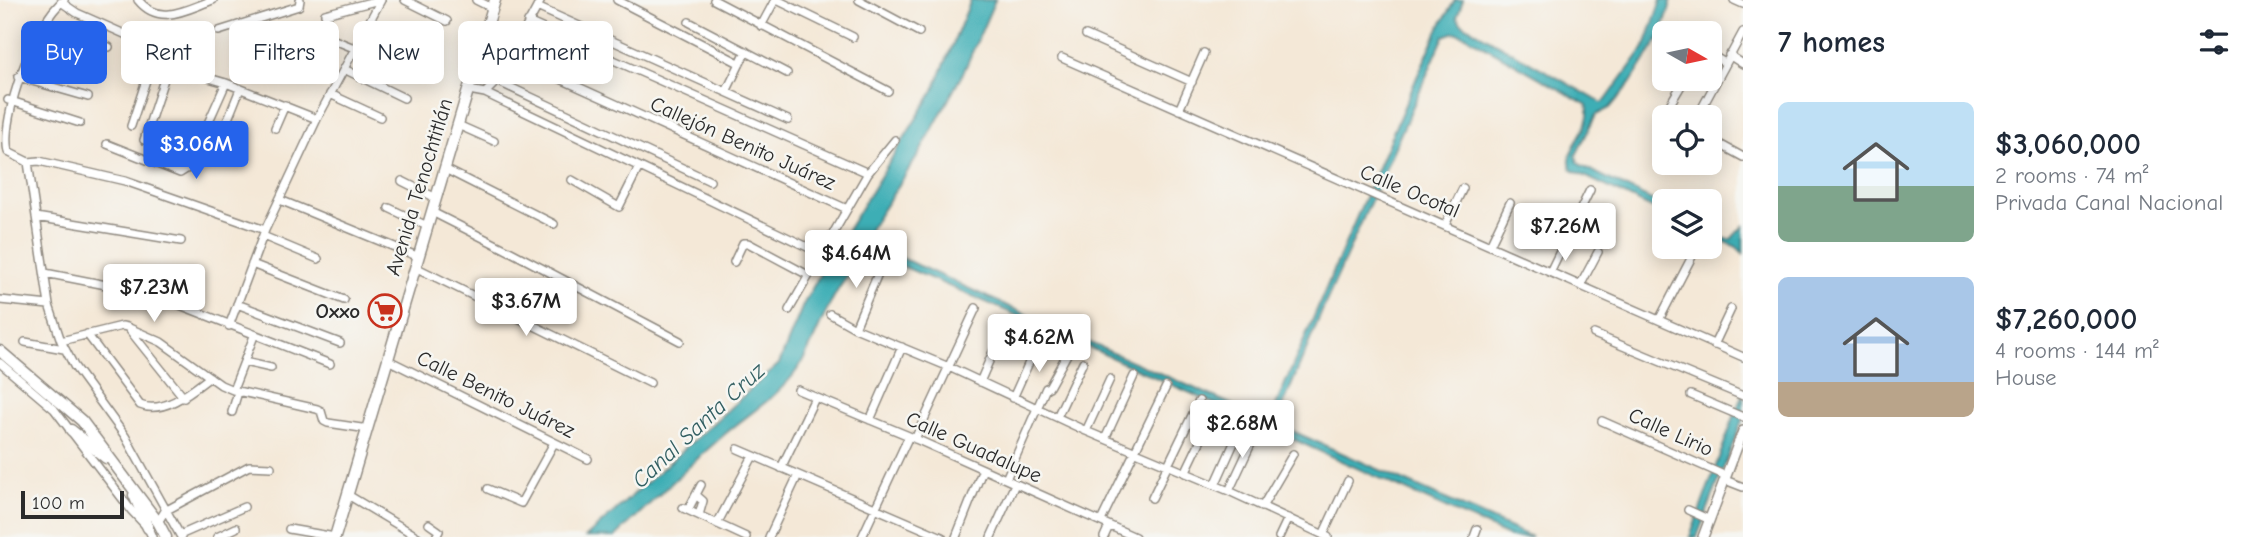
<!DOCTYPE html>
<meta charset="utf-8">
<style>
:root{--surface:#fff;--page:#f2f2f3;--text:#1f2937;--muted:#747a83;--accent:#2563eb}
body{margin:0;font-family:"Comic Neue",sans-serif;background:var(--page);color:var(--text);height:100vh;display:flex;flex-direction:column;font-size:26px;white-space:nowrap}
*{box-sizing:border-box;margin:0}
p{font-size:23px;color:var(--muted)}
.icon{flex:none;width:38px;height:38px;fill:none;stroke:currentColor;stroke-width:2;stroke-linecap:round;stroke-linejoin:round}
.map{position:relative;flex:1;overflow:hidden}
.sheet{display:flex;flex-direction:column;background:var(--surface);width:525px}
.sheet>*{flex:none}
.top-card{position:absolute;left:21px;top:21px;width:665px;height:63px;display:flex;gap:14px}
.needle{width:46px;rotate:99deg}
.fabs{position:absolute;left:1652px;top:21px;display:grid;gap:14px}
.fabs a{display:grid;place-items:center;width:70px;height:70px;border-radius:10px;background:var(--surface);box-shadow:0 4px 18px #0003;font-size:35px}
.scale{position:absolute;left:21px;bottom:18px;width:103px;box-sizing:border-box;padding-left:7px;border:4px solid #2b2b2b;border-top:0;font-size:19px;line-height:24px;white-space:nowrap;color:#2b2b2b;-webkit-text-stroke:5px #f6f6f2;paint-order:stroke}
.price{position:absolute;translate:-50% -60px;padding:0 16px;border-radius:7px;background:#fff;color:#222;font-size:23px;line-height:46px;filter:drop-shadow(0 2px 4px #0008)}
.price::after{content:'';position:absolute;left:50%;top:42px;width:21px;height:16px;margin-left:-10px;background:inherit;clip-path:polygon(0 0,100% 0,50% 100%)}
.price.selected{background:var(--accent);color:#fff}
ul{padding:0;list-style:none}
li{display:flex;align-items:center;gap:21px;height:175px;padding:0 35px}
li span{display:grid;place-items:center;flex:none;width:196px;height:140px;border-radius:10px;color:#555}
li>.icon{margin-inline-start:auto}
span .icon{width:84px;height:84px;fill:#fffc;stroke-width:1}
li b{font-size:30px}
h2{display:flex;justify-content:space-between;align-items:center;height:84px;padding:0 35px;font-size:30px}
.pill{padding:0 24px;border-radius:10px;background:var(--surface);box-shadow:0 4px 18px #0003;font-size:24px;line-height:63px}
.pill.selected{background:var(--accent);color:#fff}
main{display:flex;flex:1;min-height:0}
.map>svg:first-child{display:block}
</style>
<main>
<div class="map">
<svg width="1743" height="537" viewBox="0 0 1743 537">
<rect width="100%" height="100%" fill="#f6f6f2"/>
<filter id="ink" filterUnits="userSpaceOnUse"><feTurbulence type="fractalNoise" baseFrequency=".0143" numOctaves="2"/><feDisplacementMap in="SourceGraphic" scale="14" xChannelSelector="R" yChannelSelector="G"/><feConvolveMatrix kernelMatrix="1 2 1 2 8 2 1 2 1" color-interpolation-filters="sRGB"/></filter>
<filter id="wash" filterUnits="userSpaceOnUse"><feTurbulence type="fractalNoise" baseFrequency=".00686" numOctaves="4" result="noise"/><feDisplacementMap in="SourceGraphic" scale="28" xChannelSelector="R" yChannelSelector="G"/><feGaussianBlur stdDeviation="1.57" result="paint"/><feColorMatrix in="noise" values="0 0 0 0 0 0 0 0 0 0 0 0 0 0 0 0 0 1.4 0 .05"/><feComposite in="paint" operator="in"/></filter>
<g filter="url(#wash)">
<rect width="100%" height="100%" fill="#f4e8d7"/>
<path fill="#3daeb5" stroke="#346c70" stroke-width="2" d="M971 0H995L964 71 919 154 870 229 872 240 886 251 1067 333 1265 419 1273 412 1409 95 1439 28 1455 0H1463L1457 17 1461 23 1602 103 1606 100 1645 46 1661 0H1672L1661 35 1630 84 1610 108 1596 115 1576 155 1578 162 1582 166 1664 206V214L1572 170C1561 149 1595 128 1587 105L1466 36 1455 32 1444 36 1322 311 1278 418V424L1281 426 1531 537H1510L1037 324 879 256C833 266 821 337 797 370 779 396 748 414 725 434 687 467 651 503 615 537H586L779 364 803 305 820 274 934 90Z
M1743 226V254L1737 247 1710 235V230L1726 239H1731Z
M1743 392V418L1697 537H1690Z"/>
</g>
<g filter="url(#ink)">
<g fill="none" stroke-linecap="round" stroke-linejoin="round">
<defs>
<path id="minor" d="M64 0C35 22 0 117 8 152L28 162 39 161 125 181 265 230
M138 0C160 27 187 9 213 0
M405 0 447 21
M476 0 492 8
M617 0 739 63
M714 0 888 91
M777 0 853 37
M859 0 919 32
M1734 0 1743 4
M61 2 77 13 138 40
M537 7 726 92
M325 14 379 0
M528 22 868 173
M689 22 787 73
M44 24 109 47
M761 26 775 0
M366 28 416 52
M219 31 299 6 300 0
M312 31 354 48
M1086 35 1192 82
M518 41 568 64
M34 42 100 64
M746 51 726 92 788 120
M1710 54 1725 63
M1729 55 1743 64
M510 56 847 209
M1062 58 1743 357
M143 59 226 83 317 119
M344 69 404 98
M18 77 88 97
M497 81 710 181
M469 90 485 93 820 253
M485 93 497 81 541 0
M330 94 380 117
M8 100 80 123
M1702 108 1743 32
M1179 110 1204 53
M458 125 494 141
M131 126 152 62
M275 128 285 105
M1656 128 1685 79
M144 140 168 67
M1712 140 1743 157
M107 144 180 173 188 168 226 83
M214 154 240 89
M28 162 49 305 61 341 74 366 125 436 181 537
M445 169 554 224
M572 180 619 207 639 167
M402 181 436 198
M280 200 419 257
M389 208 427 226
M432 212 513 253 680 341
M36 217 181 241
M1445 225 1463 188
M263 236 318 259
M1490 245 1510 203
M734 262 743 243H748L808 275
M252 264 344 300
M415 267 650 383
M1550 272 1590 190
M45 273 152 294 330 364
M1580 286 1598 252
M0 300 49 305
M237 304 340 343
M789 310 868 173 895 140
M830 314 855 328 949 367 1086 431 1229 491 1328 537
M1659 320 1697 247
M229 326 265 230 317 119 381 0
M128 328 184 398
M855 328 882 264
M87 334 140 405C164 415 193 390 210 377
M1594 334 1743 396
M61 341 122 326 127 327 161 342 221 385 233 390 317 409 321 411 324 421 328 423 368 429
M25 342 64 349
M1714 345 1731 309
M388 360 588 459
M244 362 271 368
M0 363 54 409 131 510 148 528 152 537
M980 382 999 338
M233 390 254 336
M798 390 909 436 1135 537
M1691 395 1743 417
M1013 398 1040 338
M232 412 238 392
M1057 417 1083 362
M870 420 902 347
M1602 421 1726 476
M1086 431 1110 379
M915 439 976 308
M1105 439 1134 376
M738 449 942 537
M781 468 815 398
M1185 473 1210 421
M1006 479 1046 388 1049 387 1071 347
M1725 480 1743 487
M1215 485 1243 423
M488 489 521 503 554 443
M1229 491 1258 429
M348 495 418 537
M696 495 703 501 699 515
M1152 498 1199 401
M1262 507 1293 454
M683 508 746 537
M688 510 701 485
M1688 510 1710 520
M1101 521 1166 387
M158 522 165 511 249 466 271 467
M429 524 439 531 436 537
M717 524 753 456
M289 529 335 537
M180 535 244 507
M1323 535 1348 481
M217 537 236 528
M769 537 798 475
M862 537 909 436
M956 537 983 469
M991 537 1015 484
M1104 537 1109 526
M1279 537 1288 518
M1474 537 1477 529"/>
<path id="tertiary" d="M1703 537 1743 431"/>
<path id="secondary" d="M0 351 82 421 158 522 166 537
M71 430 106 458
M134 495 148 528
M335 537 495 0"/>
</defs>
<use href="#minor" stroke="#908a81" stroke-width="10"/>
<use href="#tertiary" stroke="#908a81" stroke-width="12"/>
<use href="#secondary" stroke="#908a81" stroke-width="13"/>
<use href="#minor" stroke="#fff" stroke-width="7"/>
<use href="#tertiary" stroke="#fff" stroke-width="9"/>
<use href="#secondary" stroke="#fff" stroke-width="10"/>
</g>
</g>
<defs>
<symbol id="supermarket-ring" viewBox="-11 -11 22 22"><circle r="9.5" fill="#f6f6f2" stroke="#c8321e" stroke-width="1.5"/><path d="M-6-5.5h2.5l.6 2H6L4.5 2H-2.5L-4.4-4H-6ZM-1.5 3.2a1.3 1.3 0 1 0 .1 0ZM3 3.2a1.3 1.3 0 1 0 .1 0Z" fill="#c8321e"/></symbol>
</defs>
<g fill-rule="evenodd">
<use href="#supermarket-ring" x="366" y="292" width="38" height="38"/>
</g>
<g text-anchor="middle" stroke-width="5" stroke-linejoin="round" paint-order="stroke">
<g font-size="21" fill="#2b2b2b" stroke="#f6f6f2">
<text transform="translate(743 143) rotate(24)" y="7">Callejón Benito Juárez</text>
<text transform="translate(419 187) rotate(-73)" y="7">Avenida Tenochtitlán</text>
<text transform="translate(1410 191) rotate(23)" y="7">Calle Ocotal</text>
<text transform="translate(496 394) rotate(26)" y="7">Calle Benito Juárez</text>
<text transform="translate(1671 432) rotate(24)" y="7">Calle Lirio</text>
<text transform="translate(974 447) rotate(24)" y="7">Calle Guadalupe</text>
</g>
<g font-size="21" font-weight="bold" fill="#2b2b2b" stroke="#f6f6f2" text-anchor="end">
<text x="360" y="318">Oxxo</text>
</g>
<g font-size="23" font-style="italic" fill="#325f62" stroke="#f6f6f2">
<text transform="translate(698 425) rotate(-43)" y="8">Canal Santa Cruz</text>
</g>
</g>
</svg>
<div class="fabs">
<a><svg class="needle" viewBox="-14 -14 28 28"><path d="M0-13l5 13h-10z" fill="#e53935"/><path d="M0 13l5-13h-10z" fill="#747a83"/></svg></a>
<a><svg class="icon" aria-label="locate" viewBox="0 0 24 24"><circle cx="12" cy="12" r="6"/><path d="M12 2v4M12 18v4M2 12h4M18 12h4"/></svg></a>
<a><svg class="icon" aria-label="layers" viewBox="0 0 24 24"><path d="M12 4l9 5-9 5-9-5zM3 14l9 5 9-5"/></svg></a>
</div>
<div class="scale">100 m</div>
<b class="price selected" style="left:196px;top:181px">$3.06M</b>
<b class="price" style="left:1565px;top:263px">$7.26M</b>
<b class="price" style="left:856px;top:290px">$4.64M</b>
<b class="price" style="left:154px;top:324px">$7.23M</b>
<b class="price" style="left:526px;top:338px">$3.67M</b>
<b class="price" style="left:1039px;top:374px">$4.62M</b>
<b class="price" style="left:1242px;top:460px">$2.68M</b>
<div class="top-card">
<a class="pill selected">Buy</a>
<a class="pill">Rent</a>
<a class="pill">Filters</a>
<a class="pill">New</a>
<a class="pill">Apartment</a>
</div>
</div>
<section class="sheet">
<h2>7 homes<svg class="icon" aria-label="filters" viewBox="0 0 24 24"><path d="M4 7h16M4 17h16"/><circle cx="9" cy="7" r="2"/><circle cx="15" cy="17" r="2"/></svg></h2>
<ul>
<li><span style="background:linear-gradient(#bfe0f5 60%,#7fa58c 0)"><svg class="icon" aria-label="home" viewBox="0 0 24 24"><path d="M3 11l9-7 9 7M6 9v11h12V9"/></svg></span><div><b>$3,060,000</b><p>2 rooms · 74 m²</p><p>Privada Canal Nacional</p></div></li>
<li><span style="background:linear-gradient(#a9c7e8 75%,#b9a48a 0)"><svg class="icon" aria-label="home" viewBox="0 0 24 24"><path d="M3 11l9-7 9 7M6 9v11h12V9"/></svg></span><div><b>$7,260,000</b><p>4 rooms · 144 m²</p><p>House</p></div></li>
</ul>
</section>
</main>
